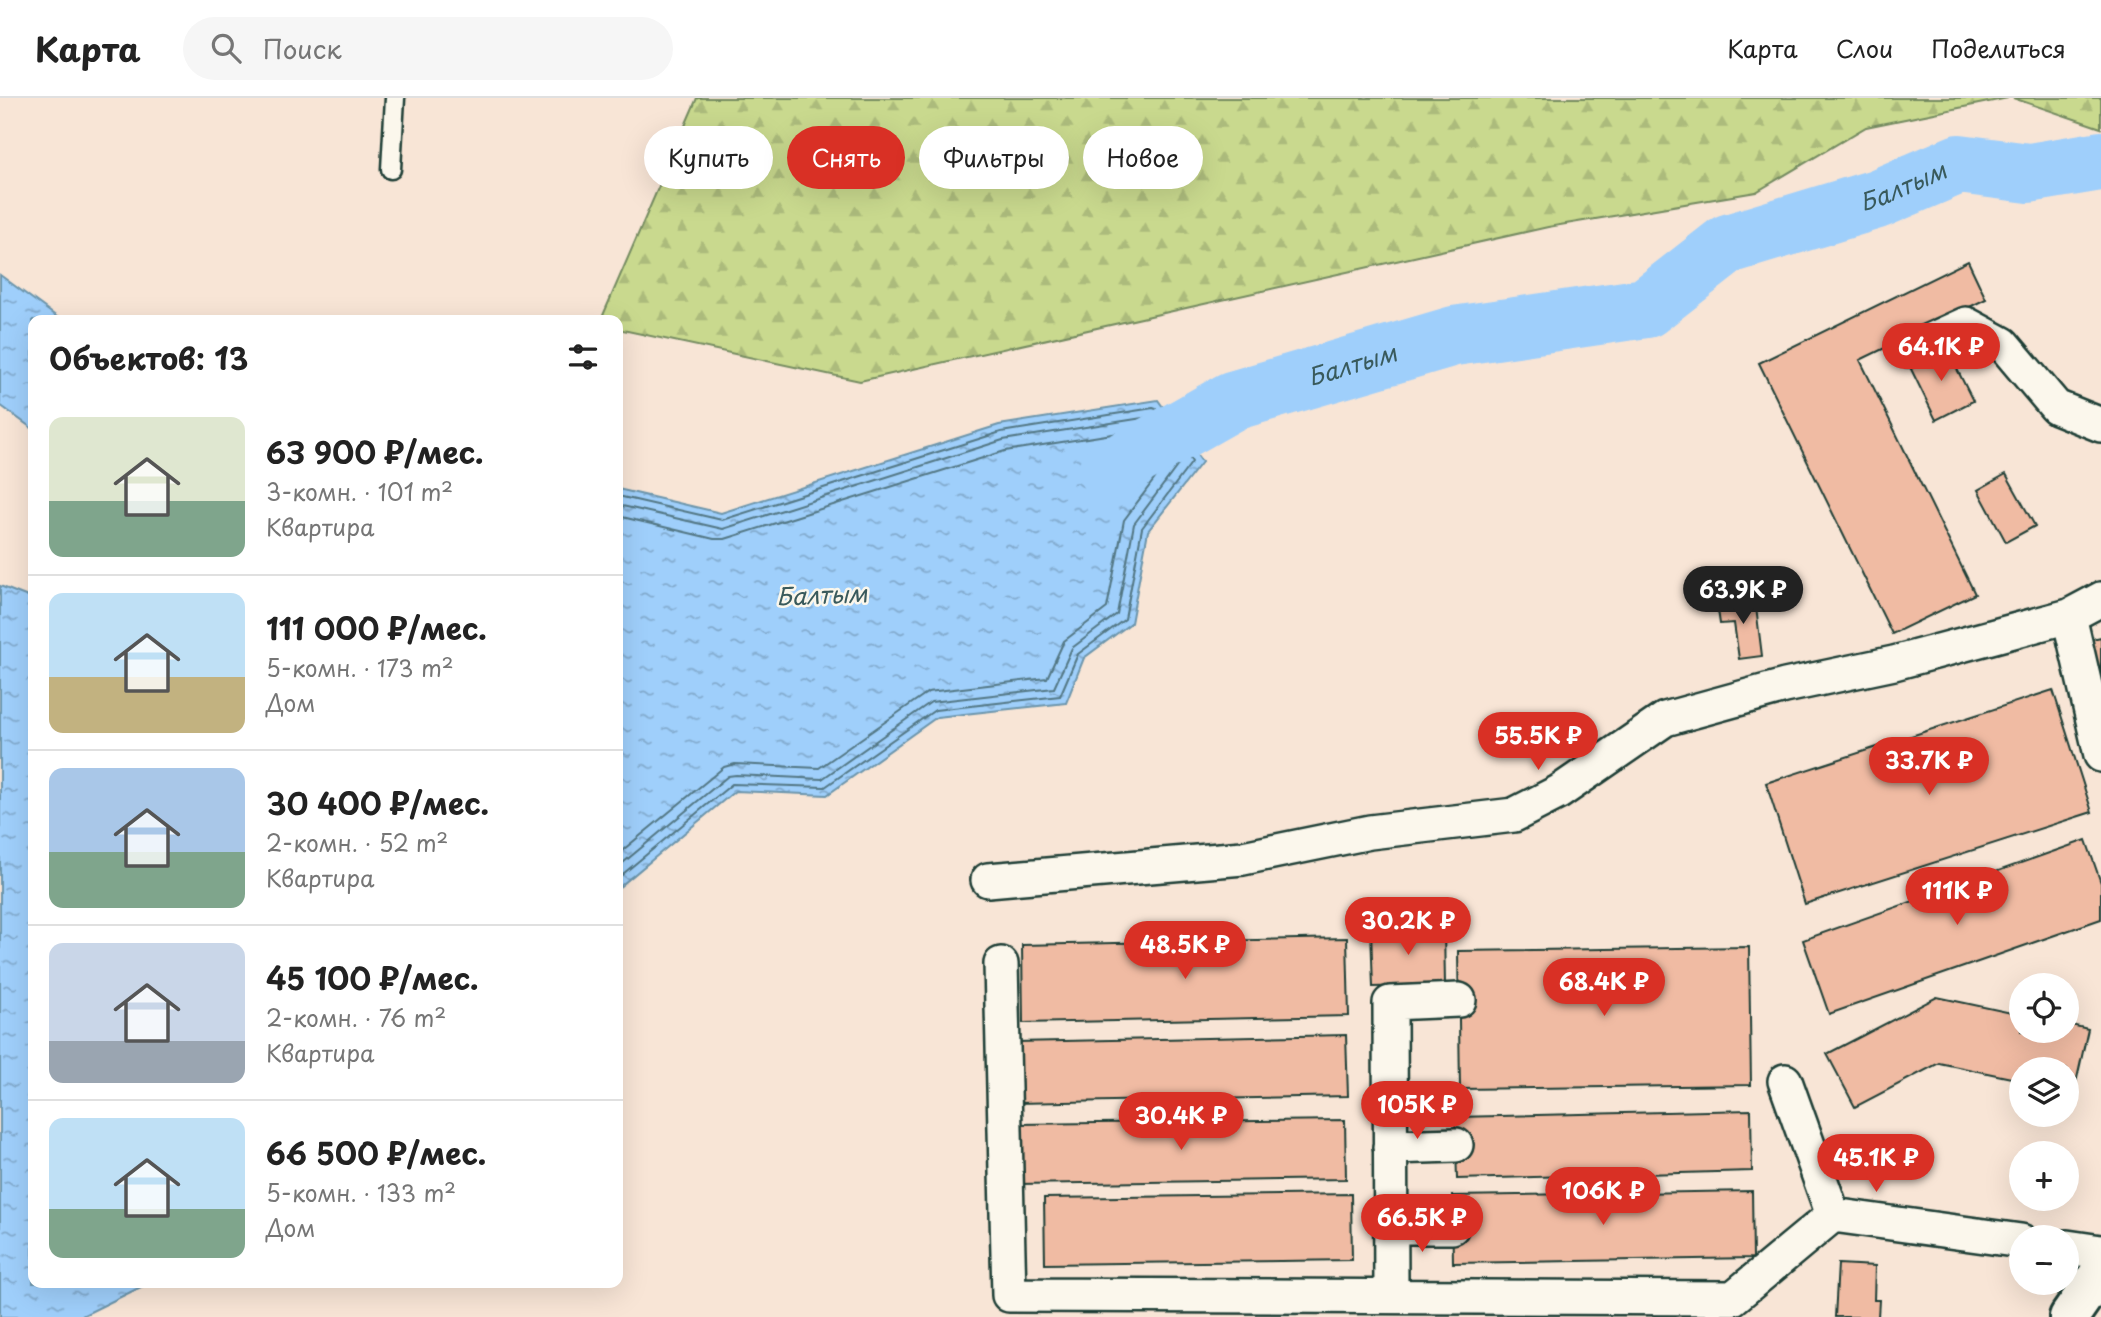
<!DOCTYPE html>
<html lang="ru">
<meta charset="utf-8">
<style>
:root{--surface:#fff;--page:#f6f6f6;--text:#222;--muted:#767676;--line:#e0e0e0;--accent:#d93025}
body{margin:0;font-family:"Playpen Sans",sans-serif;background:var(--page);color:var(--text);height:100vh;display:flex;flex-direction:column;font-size:26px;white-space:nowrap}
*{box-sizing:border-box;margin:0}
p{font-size:23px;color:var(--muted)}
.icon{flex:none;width:38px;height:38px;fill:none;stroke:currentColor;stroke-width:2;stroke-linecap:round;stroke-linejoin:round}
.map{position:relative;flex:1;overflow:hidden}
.drawer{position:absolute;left:28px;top:217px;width:595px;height:973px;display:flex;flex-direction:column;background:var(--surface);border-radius:14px;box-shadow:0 7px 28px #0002}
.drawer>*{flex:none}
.banner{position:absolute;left:644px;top:28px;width:665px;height:63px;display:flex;gap:14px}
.fabs{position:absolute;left:2009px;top:875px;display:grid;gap:14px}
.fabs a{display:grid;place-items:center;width:70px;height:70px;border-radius:50%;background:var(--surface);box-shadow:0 7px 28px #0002;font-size:35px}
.price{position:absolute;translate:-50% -60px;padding:0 16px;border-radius:24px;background:var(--accent);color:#fff;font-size:23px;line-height:46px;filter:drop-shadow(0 2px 4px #0008)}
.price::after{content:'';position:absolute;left:50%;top:42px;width:21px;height:16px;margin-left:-10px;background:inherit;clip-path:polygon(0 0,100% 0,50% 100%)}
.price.active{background:#222;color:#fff}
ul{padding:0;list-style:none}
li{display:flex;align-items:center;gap:21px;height:175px;padding:0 21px}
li+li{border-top:2px solid var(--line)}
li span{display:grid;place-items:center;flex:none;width:196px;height:140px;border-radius:14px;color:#555}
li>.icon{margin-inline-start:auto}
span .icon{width:84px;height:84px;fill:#fffc;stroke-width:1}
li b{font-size:30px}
h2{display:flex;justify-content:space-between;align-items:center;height:84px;padding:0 21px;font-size:30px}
.pill{padding:0 24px;border-radius:32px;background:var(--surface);box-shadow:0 7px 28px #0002;font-size:24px;line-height:63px}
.pill.active{background:var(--accent);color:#fff}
header{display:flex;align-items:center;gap:42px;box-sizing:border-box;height:98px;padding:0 35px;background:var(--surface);border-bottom:2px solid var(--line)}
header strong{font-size:33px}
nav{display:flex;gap:38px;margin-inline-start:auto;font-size:24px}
.search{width:490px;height:63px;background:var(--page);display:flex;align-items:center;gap:18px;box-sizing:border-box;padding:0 24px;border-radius:38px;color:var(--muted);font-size:26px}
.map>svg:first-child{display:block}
</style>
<header>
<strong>Карта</strong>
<div class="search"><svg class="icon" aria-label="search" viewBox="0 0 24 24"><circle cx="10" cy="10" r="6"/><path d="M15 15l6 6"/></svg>Поиск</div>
<nav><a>Карта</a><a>Слои</a><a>Поделиться</a></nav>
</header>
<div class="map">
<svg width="2101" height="1219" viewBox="0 0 2101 1219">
<defs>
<pattern id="forest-firs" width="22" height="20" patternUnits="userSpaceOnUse" patternTransform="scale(1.75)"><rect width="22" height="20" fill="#c9d98e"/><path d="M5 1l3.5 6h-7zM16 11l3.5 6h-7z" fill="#acbb7b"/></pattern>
<pattern id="water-ripples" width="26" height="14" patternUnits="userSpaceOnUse" patternTransform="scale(1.75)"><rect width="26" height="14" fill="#9fcffb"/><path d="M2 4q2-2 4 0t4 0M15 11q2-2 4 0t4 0" fill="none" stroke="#81a9cc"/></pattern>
</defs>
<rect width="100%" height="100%" fill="#f8e5d6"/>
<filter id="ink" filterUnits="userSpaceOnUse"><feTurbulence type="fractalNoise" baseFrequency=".0143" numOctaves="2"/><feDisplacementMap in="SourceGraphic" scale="14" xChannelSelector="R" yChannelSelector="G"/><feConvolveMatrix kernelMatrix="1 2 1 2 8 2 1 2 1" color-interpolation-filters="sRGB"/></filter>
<g filter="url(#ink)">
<path fill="url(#forest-firs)" stroke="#748b61" stroke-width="2" d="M697 0H2008L1866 29 1756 94 1548 129 860 283 618 231V222H601Z
M2013 0H2101V30Z"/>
<path fill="url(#water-ripples)" stroke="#6c95ab" stroke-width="2" d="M0 177 61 222H33V331L0 307Z
M1158 302 1202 364 1148 433 1131 525 1084 560 1066 605 937 619 827 697 735 693 618 790V391L721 415 999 327Z
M0 488 33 501V1185H149L80 1219H0Z"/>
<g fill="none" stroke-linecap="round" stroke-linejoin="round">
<path stroke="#527784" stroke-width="2" d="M618 398 722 422 1001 334 1153 310 1156 311 1192 364 1142 430 1125 521 1078 556 1060 598 935 612 825 689 732 686 618 780
M618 407 723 431 1003 342 1149 319 1152 321 1181 363 1134 426 1117 516 1072 550 1054 590 931 604 822 681 736 677 728 678 618 769
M618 418 714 441H725L1005 353 1144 331 1147 332 1168 363 1124 422 1107 510 1064 543 1047 580 928 594 819 670 735 666 724 669 618 756"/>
<path stroke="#9fcffb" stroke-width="60" id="s1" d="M1108 373 1232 303 1454 238 1646 210 1728 146 1877 101 1959 66 2029 75 2101 63"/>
</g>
<path fill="#f0bba3" stroke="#1f3d34" stroke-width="2" d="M1968 163 1986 201 1860 262 1975 496 1892 536 1759 265Z
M1946 249 1973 303 1936 322 1909 267Z
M2006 376 2035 428 2006 444 1978 392Z
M1755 501 1762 558 1739 561 1734 525 1720 526 1717 505Z
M2101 539V588L2083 543Z
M2053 592 2092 714 1805 806 1766 685Z
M2086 742 2101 785V821L1829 916 1803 842Z
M1444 830 1445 887 1373 889 1371 832Z
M1347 840 1349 918 1023 925 1022 847Z
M1749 849 1751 987 1460 991 1458 853Z
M1937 899 2021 917V933H2067V926L2088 931 2074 994 2067 992V971H2021V982L1939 965 1855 1009 1827 956Z
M1346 937 1348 998 1017 1005 1016 944Z
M1751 1012 1752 1073 1457 1081 1455 1019Z
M1345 1022 1346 1081 1018 1086V1026Z
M1752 1093 1753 1160 1453 1165 1452 1098Z
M1351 1096 1352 1162 1045 1166 1044 1100Z
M1838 1166 1875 1168 1874 1202H1879L1878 1219H1835Z"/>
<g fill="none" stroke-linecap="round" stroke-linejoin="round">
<defs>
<path id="service" d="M391 71 395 0"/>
<path id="minor" d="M1909 252 1966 226 2003 246 2056 309 2101 327
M2101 501 2069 518 2101 657
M988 782 1243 760 1370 734 1514 717 1559 694 1665 621 1785 588 1894 565 2069 518
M1001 866 1009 1197 1733 1200 1833 1117
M1785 983 1833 1117 2021 1143
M1390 1049 1456 1047
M1390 1129H1452
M2067 1149 2101 1154
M1391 1198 1390 905 1459 902"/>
<path id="secondary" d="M2069 1219 2101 1173"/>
</defs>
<use href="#service" stroke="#1f3d34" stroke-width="23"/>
<use href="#minor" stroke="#1f3d34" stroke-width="38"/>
<use href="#secondary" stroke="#1f3d34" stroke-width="44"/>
<use href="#service" stroke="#fbf7ec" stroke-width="18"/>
<use href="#minor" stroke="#fbf7ec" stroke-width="33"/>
<use href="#secondary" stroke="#fbf7ec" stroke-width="38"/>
</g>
</g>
<g text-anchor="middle" stroke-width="5" stroke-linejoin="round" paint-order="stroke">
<g font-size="24" font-style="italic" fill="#395a5c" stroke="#fbf7ec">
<text dy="8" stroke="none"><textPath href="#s1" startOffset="856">Балтым</textPath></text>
<text dy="8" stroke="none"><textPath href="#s1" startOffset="268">Балтым</textPath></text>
<text transform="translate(822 498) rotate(-2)" y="8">Балтым</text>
</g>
</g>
</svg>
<div class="fabs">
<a><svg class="icon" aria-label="locate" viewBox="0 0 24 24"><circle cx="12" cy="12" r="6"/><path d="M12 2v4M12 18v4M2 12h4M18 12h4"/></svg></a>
<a><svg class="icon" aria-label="layers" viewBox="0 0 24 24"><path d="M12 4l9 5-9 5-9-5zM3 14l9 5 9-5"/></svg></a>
<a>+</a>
<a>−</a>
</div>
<b class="price" style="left:1941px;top:285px">64.1K ₽</b>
<b class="price active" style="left:1743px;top:528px">63.9K ₽</b>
<b class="price" style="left:1538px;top:674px">55.5K ₽</b>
<b class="price" style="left:1929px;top:699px">33.7K ₽</b>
<b class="price" style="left:1957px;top:829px">111K ₽</b>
<b class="price" style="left:1408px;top:859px">30.2K ₽</b>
<b class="price" style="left:1185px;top:883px">48.5K ₽</b>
<b class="price" style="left:1604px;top:920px">68.4K ₽</b>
<b class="price" style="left:1417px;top:1043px">105K ₽</b>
<b class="price" style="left:1181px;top:1054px">30.4K ₽</b>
<b class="price" style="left:1876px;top:1096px">45.1K ₽</b>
<b class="price" style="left:1603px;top:1129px">106K ₽</b>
<b class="price" style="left:1422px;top:1156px">66.5K ₽</b>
<div class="banner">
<a class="pill">Купить</a>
<a class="pill active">Снять</a>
<a class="pill">Фильтры</a>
<a class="pill">Новое</a>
</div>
<section class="drawer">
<h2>Объектов: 13<svg class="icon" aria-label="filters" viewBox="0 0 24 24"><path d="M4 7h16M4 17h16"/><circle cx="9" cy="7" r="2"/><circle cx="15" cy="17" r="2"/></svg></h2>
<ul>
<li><span style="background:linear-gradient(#dfe7d0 60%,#7fa58c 0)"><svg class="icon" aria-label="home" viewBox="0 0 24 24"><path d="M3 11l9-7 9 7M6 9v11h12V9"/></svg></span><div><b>63 900 ₽/мес.</b><p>3-комн. · 101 m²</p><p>Квартира</p></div></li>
<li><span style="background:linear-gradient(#bfe0f5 60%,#c2b280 0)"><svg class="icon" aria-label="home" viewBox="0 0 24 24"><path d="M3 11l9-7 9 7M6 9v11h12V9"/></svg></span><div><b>111 000 ₽/мес.</b><p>5-комн. · 173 m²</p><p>Дом</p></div></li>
<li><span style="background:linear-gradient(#a9c7e8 60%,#7fa58c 0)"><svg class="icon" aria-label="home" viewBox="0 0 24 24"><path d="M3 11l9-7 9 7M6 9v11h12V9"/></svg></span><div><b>30 400 ₽/мес.</b><p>2-комн. · 52 m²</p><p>Квартира</p></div></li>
<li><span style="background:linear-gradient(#c9d6e8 70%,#9aa5b1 0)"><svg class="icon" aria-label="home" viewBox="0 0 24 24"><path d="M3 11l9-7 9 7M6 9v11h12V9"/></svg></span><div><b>45 100 ₽/мес.</b><p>2-комн. · 76 m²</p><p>Квартира</p></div></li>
<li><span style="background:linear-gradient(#bfe0f5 65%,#7fa58c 0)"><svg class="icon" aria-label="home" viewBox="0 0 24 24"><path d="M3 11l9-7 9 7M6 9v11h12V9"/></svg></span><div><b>66 500 ₽/мес.</b><p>5-комн. · 133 m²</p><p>Дом</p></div></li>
</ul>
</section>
</div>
